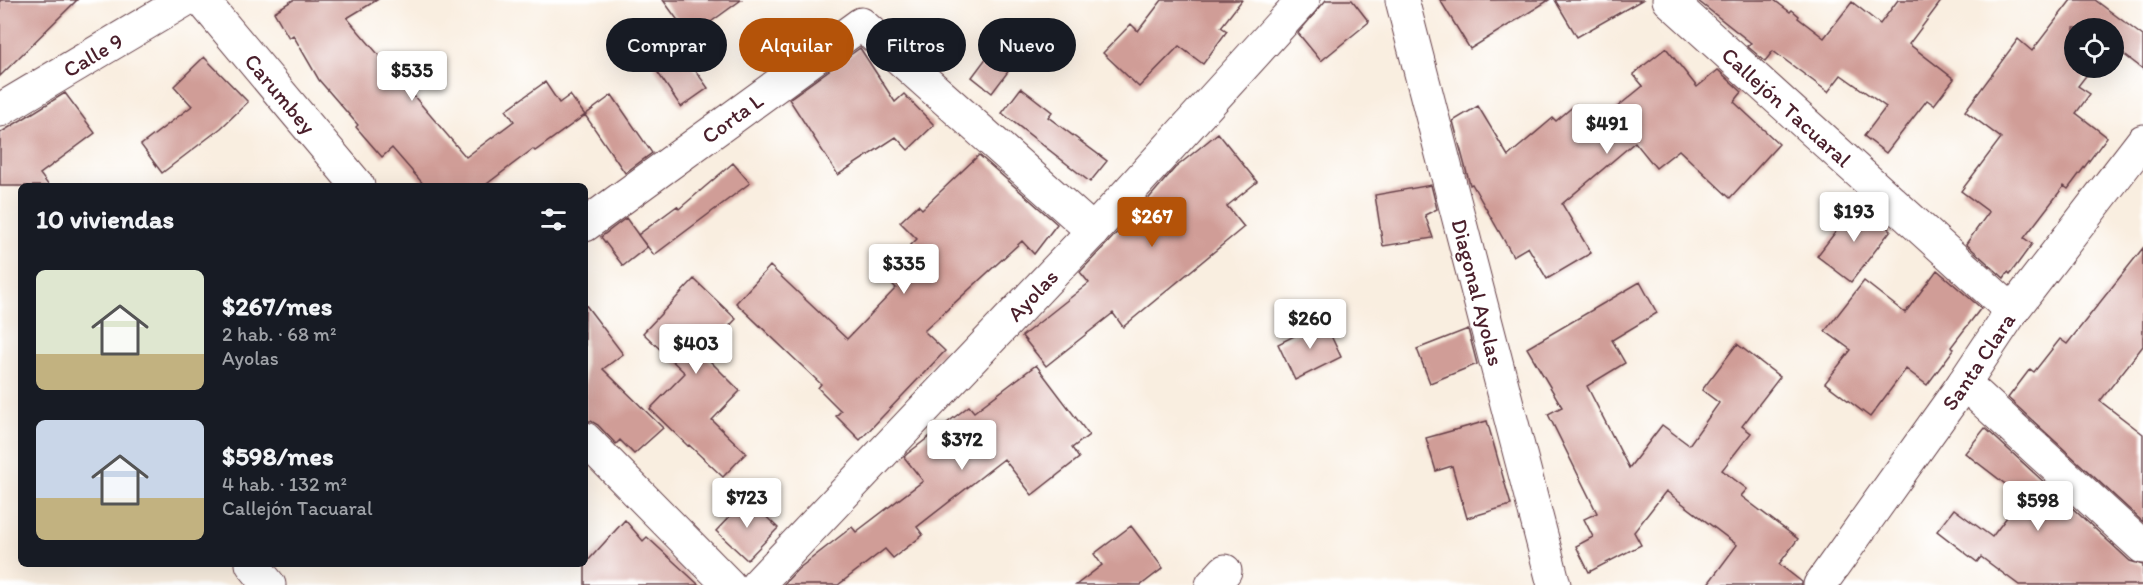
<!DOCTYPE html>
<html lang="es">
<meta charset="utf-8">
<style>
:root{--surface:#171b24;--page:#242831;--text:#f1f3f6;--muted:#9ea1a6;--accent:#b45309}
body{margin:0;font-family:Itim,sans-serif;background:var(--page);color:var(--text);height:100vh;display:flex;flex-direction:column;font-size:22px;white-space:nowrap}
*{box-sizing:border-box;margin:0}
p{font-size:20px;color:var(--muted)}
.icon{flex:none;width:33px;height:33px;fill:none;stroke:currentColor;stroke-width:2;stroke-linecap:round;stroke-linejoin:round}
.map{position:relative;flex:1;overflow:hidden}
.drawer{position:absolute;left:18px;top:183px;width:570px;height:384px;display:flex;flex-direction:column;background:var(--surface);border-radius:9px;box-shadow:0 6px 24px #0002}
.drawer>*{flex:none}
.hud{position:absolute;left:606px;top:18px;width:570px;height:54px;display:flex;gap:12px}
.tools{position:absolute;left:2064px;top:18px;display:grid;gap:12px}
.tools a{display:grid;place-items:center;width:60px;height:60px;border-radius:50%;background:var(--surface);box-shadow:0 6px 24px #0002;font-size:30px}
.price{position:absolute;translate:-50% -51px;padding:0 14px;border-radius:6px;background:#fff;color:#222;font-size:20px;line-height:39px;filter:drop-shadow(0 2px 3px #0008)}
.price::after{content:'';position:absolute;left:50%;top:36px;width:18px;height:14px;margin-left:-9px;background:inherit;clip-path:polygon(0 0,100% 0,50% 100%)}
.price.on{background:var(--accent);color:#fff}
ul{padding:0;list-style:none}
li{display:flex;align-items:center;gap:18px;height:150px;padding:0 18px}
li span{display:grid;place-items:center;flex:none;width:168px;height:120px;border-radius:9px;color:#555}
li>.icon{margin-inline-start:auto}
span .icon{width:72px;height:72px;fill:#fffc;stroke-width:1}
li b{font-size:26px}
h2{display:flex;justify-content:space-between;align-items:center;height:72px;padding:0 18px;font-size:26px}
.chip{padding:0 21px;border-radius:27px;background:var(--surface);box-shadow:0 6px 24px #0002;font-size:21px;line-height:54px}
.chip.on{background:var(--accent);color:#fff}
.map>svg:first-child{display:block}
</style>
<div class="map">
<svg width="2143" height="585" viewBox="0 0 2143 585">
<rect width="100%" height="100%" fill="#fff"/>
<filter id="ink" filterUnits="userSpaceOnUse"><feTurbulence type="fractalNoise" baseFrequency=".0167" numOctaves="2"/><feDisplacementMap in="SourceGraphic" scale="12" xChannelSelector="R" yChannelSelector="G"/><feConvolveMatrix kernelMatrix="1 2 1 2 8 2 1 2 1" color-interpolation-filters="sRGB"/></filter>
<filter id="wash" filterUnits="userSpaceOnUse"><feTurbulence type="fractalNoise" baseFrequency=".008" numOctaves="4" result="noise"/><feDisplacementMap in="SourceGraphic" scale="24" xChannelSelector="R" yChannelSelector="G"/><feGaussianBlur stdDeviation="1.35" result="paint"/><feColorMatrix in="noise" values="0 0 0 0 0 0 0 0 0 0 0 0 0 0 0 0 0 1.4 0 .05"/><feComposite in="paint" operator="in"/></filter>
<g filter="url(#wash)">
<rect width="100%" height="100%" fill="#f9eee0"/>
<g id="blocks">
<path fill="#d09d97" d="M0 0H77L0 76Z
M293 0H377L347 18 466 157 514 121 506 110 545 82 559 103 570 95 585 115 535 151 533 149 484 186H425L392 148 382 157 356 127 358 125 319 80 293 35 289 38 274 12Z
M663 0H741L690 37Z
M1162 0H1242L1221 27 1227 31 1203 64 1179 46 1139 87 1103 53 1131 24 1138 31Z
M1326 0H1352L1369 22 1321 61 1298 33Z
M1440 0H1549L1470 49Z
M1555 0H1642L1577 37Z
M1697 0H1774L1790 12 1792 10 1799 16 1798 18 1824 38 1852 2 1880 24 1898 0H1942L1909 44 1954 79 1934 105 1927 100 1886 153 1864 136 1886 107 1841 75 1828 92 1773 51 1765 61 1747 46 1751 43Z
M2071 0H2095L2143 36V69L2114 47V28H2074V68H2092L2078 86 2090 94 2076 113 2107 137 2068 189 2064 186 2024 238 2032 244 2010 274 2008 272 2004 278 1966 244 1989 212 1961 191 2001 138 1965 111 2018 39 2032 51Z
M860 48 895 102 904 94 934 125 908 150 896 137 838 175 789 99Z
M1666 48 1697 87 1718 70 1742 92 1734 102 1779 144 1730 198 1679 150 1656 168 1635 142 1562 204 1591 253 1547 279 1528 247 1513 256 1472 184 1470 185 1453 121 1478 106 1508 156 1553 118 1556 121 1576 104 1594 126 1643 86 1633 74Z
M680 49 708 88 681 107 654 67Z
M993 49 1013 65 992 93 972 77Z
M204 57 248 102 221 128 162 173 141 145 192 106 174 86Z
M1021 88 1052 112 1048 117 1107 161 1090 182 1002 113Z
M65 93 95 133 40 174 49 186H0V133Z
M612 95 652 153 625 173 585 115Z
M1218 133 1257 182 1227 206 1244 227 1123 327 1113 313 1046 366 1022 336 1089 283 1080 272 1144 204 1175 168Z
M979 155 1057 224 1034 254 1022 241 924 331 945 351 860 440 836 416 841 411 818 388 821 384 736 303 770 266 847 339 896 288 882 273 917 239 900 222 918 205 922 209Z
M733 163 750 183 654 255 638 235 677 206 679 209Z
M1431 185 1437 209 1425 215 1433 238 1383 246 1375 195Z
M1857 204 1891 230 1851 282 1817 256Z
M626 218 647 247 623 266 601 237Z
M2143 248V346L2100 401 2143 434V522L2008 398 2030 369 2034 372 2060 339 2067 344Z
M1937 270 1981 308 1951 347 1954 349 1927 385 1906 369 1870 417 1825 383 1851 350 1825 331 1864 281 1905 313Z
M694 279 736 319 703 354 740 391 712 420 746 453 723 477 689 445 688 446 650 409 685 373 643 333Z
M1640 282 1657 313 1612 340 1625 363 1587 386 1629 468 1662 425 1689 445 1719 403 1702 390 1737 344 1780 377 1742 426 1751 433 1722 470 1747 489 1741 496 1798 539 1779 564 1802 582V585H1707L1737 545 1666 491 1634 532 1641 545 1589 572 1576 546 1593 537 1584 519 1597 513 1548 414 1562 407 1527 348Z
M585 304 623 354 603 369 663 428 634 454 620 440 616 444 598 425 591 421H585Z
M1324 321 1341 357 1295 380 1278 344Z
M1468 329 1477 364 1430 383 1417 349Z
M1036 365 1089 435 1072 448 1079 458 1032 495 1004 459 917 527 923 535 893 558 885 549 838 585H783L798 569 852 527 856 532 923 481 904 457 907 454 969 406 974 412Z
M1487 421 1511 505 1467 518 1452 466 1436 471 1426 438Z
M1985 428 2130 561 2143 565V585H2019L1981 557 1977 562 1937 531 1954 509 1992 537 2022 497 1965 453Z
M747 498 778 528 747 560 716 531Z
M625 520 643 541 647 537 699 585H585V564Z
M1131 526 1163 568 1141 585H1076L1102 565 1094 554Z"/>
</g>
</g>
<g filter="url(#ink)">
<use href="#blocks" fill-opacity="0" stroke="#643e46" stroke-width="1.5"/>
<g fill="none" stroke-linecap="round" stroke-linejoin="round">
<defs>
<g id="minor">
<path id="s1" d="M202 0 358 186"/>
<path id="s2" d="M1402 0 1554 585"/>
<path id="s3" d="M1669 0 2012 311"/>
<path id="s4" d="M0 110 185 0"/>
<path id="s5" d="M585 225 861 24 1093 231"/>
<path d="M1964 383 2143 547"/>
<path d="M585 439 729 585"/>
<path d="M252 564 269 585"/>
<path id="s6" d="M757 585 1093 231 1303 0"/>
<path d="M1212 585 1225 571"/>
<path id="s7" d="M1820 585 1964 383 2012 311 2143 141"/>
</g>
</defs>
<use href="#minor" stroke="#643e46" stroke-width="35"/>
<use href="#minor" stroke="#fff" stroke-width="33"/>
</g>
</g>
<g text-anchor="middle" stroke-width="6" stroke-linejoin="round" paint-order="stroke">
<g font-size="22" fill="#4a1f2b" stroke="#fff">
<text dy="8" stroke="none"><textPath href="#s4" startOffset="108">Calle 9</textPath></text>
<text dy="8" stroke="none"><textPath href="#s1" startOffset="122">Carumbey</textPath></text>
<text dy="8" stroke="none"><textPath href="#s3" startOffset="159">Callejón Tacuaral</textPath></text>
<text dy="8" stroke="none"><textPath href="#s5" startOffset="182">Corta L</textPath></text>
<text dy="8" stroke="none"><textPath href="#s2" startOffset="302">Diagonal Ayolas</textPath></text>
<text dy="8" stroke="none"><textPath href="#s6" startOffset="400">Ayolas</textPath></text>
<text dy="8" stroke="none"><textPath href="#s7" startOffset="274">Santa Clara</textPath></text>
</g>
</g>
</svg>
<div class="tools">
<a><svg class="icon" aria-label="locate" viewBox="0 0 24 24"><circle cx="12" cy="12" r="6"/><path d="M12 2v4M12 18v4M2 12h4M18 12h4"/></svg></a>
</div>
<b class="price" style="left:412px;top:102px">$535</b>
<b class="price" style="left:1607px;top:155px">$491</b>
<b class="price" style="left:1854px;top:243px">$193</b>
<b class="price on" style="left:1152px;top:248px">$267</b>
<b class="price" style="left:904px;top:295px">$335</b>
<b class="price" style="left:1310px;top:350px">$260</b>
<b class="price" style="left:696px;top:375px">$403</b>
<b class="price" style="left:962px;top:471px">$372</b>
<b class="price" style="left:747px;top:529px">$723</b>
<b class="price" style="left:2038px;top:532px">$598</b>
<div class="hud">
<a class="chip">Comprar</a>
<a class="chip on">Alquilar</a>
<a class="chip">Filtros</a>
<a class="chip">Nuevo</a>
</div>
<section class="drawer">
<h2>10 viviendas<svg class="icon" aria-label="filters" viewBox="0 0 24 24"><path d="M4 7h16M4 17h16"/><circle cx="9" cy="7" r="2"/><circle cx="15" cy="17" r="2"/></svg></h2>
<ul>
<li><span style="background:linear-gradient(#dfe7d0 70%,#c2b280 0)"><svg class="icon" aria-label="home" viewBox="0 0 24 24"><path d="M3 11l9-7 9 7M6 9v11h12V9"/></svg></span><div><b>$267/mes</b><p>2 hab. · 68 m²</p><p>Ayolas</p></div></li>
<li><span style="background:linear-gradient(#c9d6e8 65%,#c2b280 0)"><svg class="icon" aria-label="home" viewBox="0 0 24 24"><path d="M3 11l9-7 9 7M6 9v11h12V9"/></svg></span><div><b>$598/mes</b><p>4 hab. · 132 m²</p><p>Callejón Tacuaral</p></div></li>
</ul>
</section>
</div>
